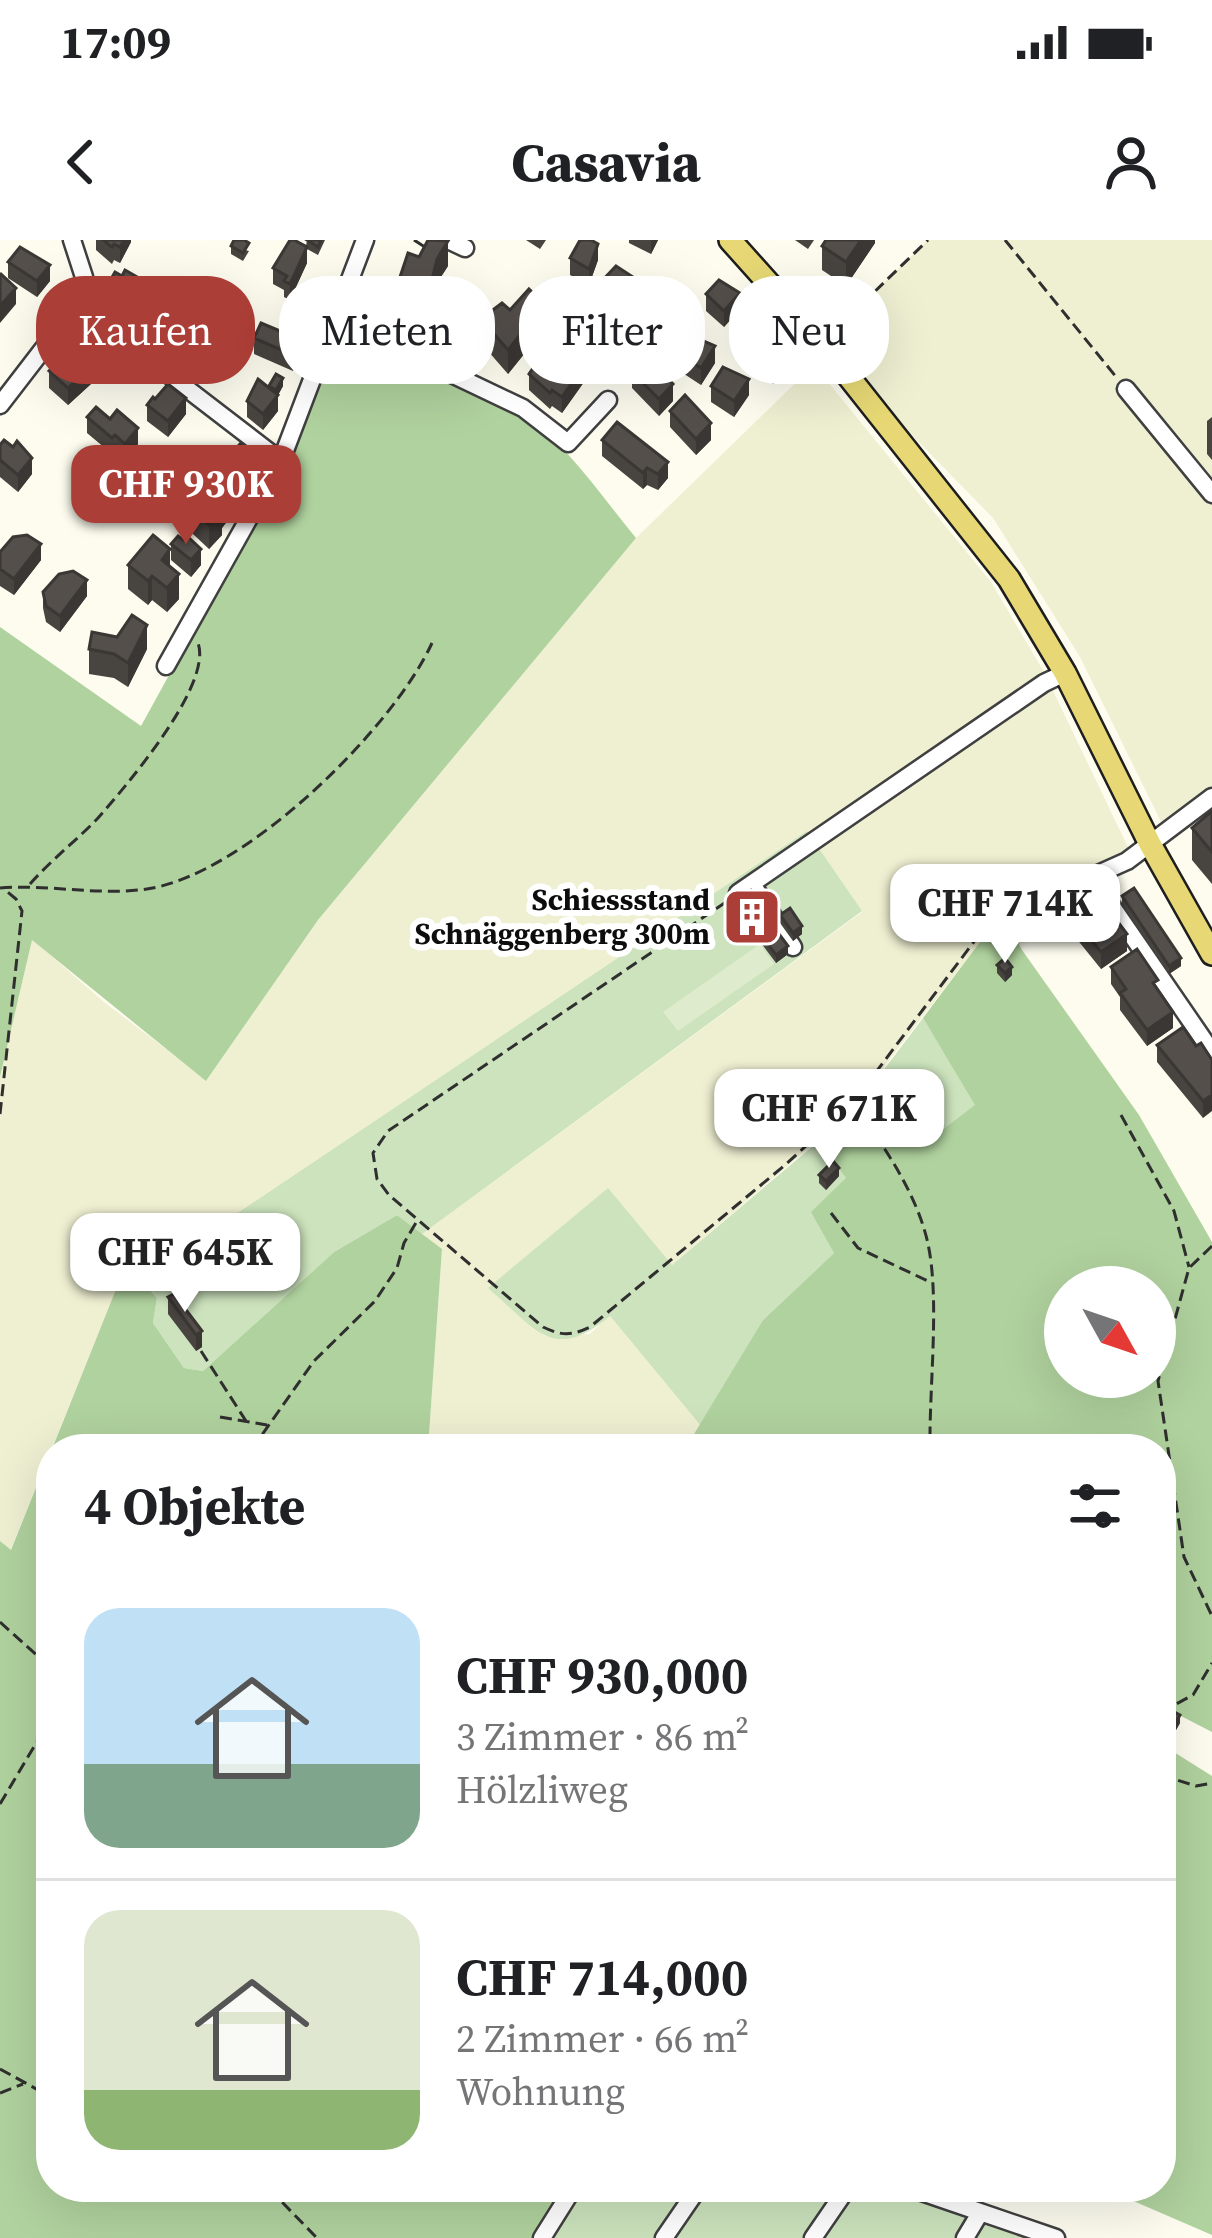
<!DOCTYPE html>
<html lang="de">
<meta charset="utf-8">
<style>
:root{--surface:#fff;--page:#f6f6f6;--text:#202124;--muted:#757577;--line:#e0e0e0;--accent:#ab3e37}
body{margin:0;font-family:"Source Serif 4",serif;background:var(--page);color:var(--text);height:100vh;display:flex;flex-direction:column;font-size:45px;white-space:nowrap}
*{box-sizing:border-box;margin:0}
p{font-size:39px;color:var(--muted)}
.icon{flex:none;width:66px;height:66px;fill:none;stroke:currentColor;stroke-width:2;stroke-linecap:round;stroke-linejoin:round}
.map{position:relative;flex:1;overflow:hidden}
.sheet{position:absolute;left:36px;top:1194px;width:1140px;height:768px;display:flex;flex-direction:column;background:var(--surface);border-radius:48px;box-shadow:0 12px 48px #0002}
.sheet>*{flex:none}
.banner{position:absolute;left:36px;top:36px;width:1140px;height:108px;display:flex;gap:24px}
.needle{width:78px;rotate:130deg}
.buttons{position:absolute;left:1044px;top:1026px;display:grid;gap:24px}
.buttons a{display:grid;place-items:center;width:132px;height:132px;border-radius:50%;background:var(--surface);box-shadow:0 12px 48px #0002;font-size:60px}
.price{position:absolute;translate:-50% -102px;padding:0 27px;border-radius:24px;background:#fff;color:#222;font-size:39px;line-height:78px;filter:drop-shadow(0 3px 6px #0008)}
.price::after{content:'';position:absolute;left:50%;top:72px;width:36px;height:27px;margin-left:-18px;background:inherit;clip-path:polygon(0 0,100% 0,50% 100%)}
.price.current{background:var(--accent);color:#fff}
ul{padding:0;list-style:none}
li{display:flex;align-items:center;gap:36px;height:300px;padding:0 48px}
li+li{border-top:3px solid var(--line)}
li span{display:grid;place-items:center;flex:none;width:336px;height:240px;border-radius:36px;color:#555}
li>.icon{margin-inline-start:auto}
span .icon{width:144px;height:144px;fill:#fffc;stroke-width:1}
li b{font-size:51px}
h2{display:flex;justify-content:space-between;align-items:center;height:144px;padding:0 48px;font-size:51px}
.chip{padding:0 42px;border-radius:48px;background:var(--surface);box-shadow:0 12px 48px #0002;font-size:42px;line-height:108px}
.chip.current{background:var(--accent);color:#fff}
.status{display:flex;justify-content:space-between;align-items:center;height:84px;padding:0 60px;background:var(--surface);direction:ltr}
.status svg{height:33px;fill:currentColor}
header{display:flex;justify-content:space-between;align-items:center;height:156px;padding:0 48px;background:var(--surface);font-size:54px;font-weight:800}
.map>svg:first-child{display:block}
</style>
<div class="status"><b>17:09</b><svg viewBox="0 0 49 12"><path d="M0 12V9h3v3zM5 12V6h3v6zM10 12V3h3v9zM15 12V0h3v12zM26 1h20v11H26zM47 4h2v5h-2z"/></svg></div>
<header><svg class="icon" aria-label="back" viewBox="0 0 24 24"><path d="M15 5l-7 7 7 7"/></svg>Casavia<svg class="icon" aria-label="person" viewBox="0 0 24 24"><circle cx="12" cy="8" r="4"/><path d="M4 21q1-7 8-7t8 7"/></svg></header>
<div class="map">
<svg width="1212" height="1998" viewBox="0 0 1212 1998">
<rect width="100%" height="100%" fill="#fdfcef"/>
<path fill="#eff0d2" d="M928 0H1212V567L1170 600 1080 417 993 278 822 103Z
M814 125 991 342 1044 432 1137 626 1047 658 983 698 847 875 672 1025 489 1047 545 1096 590 1094 609 1075 701 1186 685 1209H428L442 1010 422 994 862 672 807 591 142 1037 127 1023 10 1311 0 1301V837L32 699 104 762 207 840 318 680 636 298Z"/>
<path fill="#cce3bd" d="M807 591 862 671 422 994 397 975 334 1012 203 1131 184 1128 153 1083 157 1058 142 1037Z
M923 778 976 865 920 908 873 844Z
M819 901 847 938 835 1012 763 1080 701 1186 610 1076C552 1124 536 1089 488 1048L608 948 672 1025Z
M580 1947H893L1040 1998H548Z"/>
<path fill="#b0d29e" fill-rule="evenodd" d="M333 98C406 125 510 154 565 211 590 238 612 269 636 298L318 680 206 841 32 700 0 837V387L141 486 284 226Z
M1007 681 1022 710 1139 875 1212 1002V1492L1181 1476 1166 1474 1161 1480V1209H685L763 1080 834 1013 811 972 846 938 819 901 873 844 920 907 975 865 923 778 983 698ZM1065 1047H1155V1137H1065Z
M397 975 442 1009 428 1209H52L127 1022 157 1058 153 1083 184 1128 203 1131 334 1012Z
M51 1210V1947H569L538 1998H0V1301L11 1310Z
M1161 1504 1212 1536V1995L1101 1947H1161Z"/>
<path fill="#deeccd" d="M760 704 774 724 678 791 663 772Z"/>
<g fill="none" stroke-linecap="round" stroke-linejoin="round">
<defs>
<path id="minor" d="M448 0 465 8
M74 69 147 118 281 221
M330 90 439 128 523 168 568 203 608 160
M1126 149 1212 254
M0 165 74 69 84 37 72 0
M166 426 281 221 365 0
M1212 557 1127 621 1098 634 1102 652 1212 812
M752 644 793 707
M738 653 1044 443 1065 433
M907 1947 1056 1998
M542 1998 574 1947
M664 1998 699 1947
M813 1998 848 1947
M965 1998 980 1973"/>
<path id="major" d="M730 0 822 103 1009 339 1065 433 1150 604 1212 714"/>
</defs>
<use href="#minor" stroke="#404040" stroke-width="21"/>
<use href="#major" stroke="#1e1e1e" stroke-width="26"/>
<path stroke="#2f2f2f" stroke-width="3" stroke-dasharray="12 6" stroke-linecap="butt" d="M414 0 428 9
M1005 0 1117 138
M836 89 928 0
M30 644C51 620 76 601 98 578 126 546 213 445 198 403
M0 648C49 644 97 656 147 649 244 635 392 490 432 403
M726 662 388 891 373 913 377 939 389 955 543 1087C562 1096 571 1096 590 1087L785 925 852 864 985 687 1074 643
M853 865C883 903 918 956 928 1004 940 1060 929 1148 930 1209
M0 874 22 671 16 659 4 649
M1121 875 1174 971 1189 1027
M831 973 858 1008 930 1042
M1212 1006 1189 1028 1158 1141 1184 1317 1212 1376
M201 1111 246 1181
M220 1177 267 1185
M252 1209 314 1121 375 1061 397 1028 404 1003 417 981
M0 1382 51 1428
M1161 1472 1193 1455 1212 1423
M1161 1521 1175 1538
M1161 1535 1196 1546 1212 1543
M0 1564 51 1478
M0 1829 51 1857
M0 1853 23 1844
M250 1947 279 1959 317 1998
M279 1959 286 1947"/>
<use href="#minor" stroke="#fff" stroke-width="16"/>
<use href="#major" stroke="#e7d875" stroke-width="21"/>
</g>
<path fill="#484440" d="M96 0H131V2L120 23 114 20 112 24 96 10Z
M307 0H325L318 15 307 9V23L290 60 284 57V50L273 44V28L306 6Z
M526 0H546L540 9Z
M629 0H658L651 14 629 3Z
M795 0H814L808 9Z
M875 0V3L846 46 822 30V6Z
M231 6 249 11 243 21 231 14Z
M570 18 598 20 589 45 570 35Z
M8 22 50 41 37 57 8 38Z
M448 26 437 43 430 72 411 70 400 61V37Z
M601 42 639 57 621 77 601 58Z
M104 51 139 54 129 72 123 69 120 76 104 67Z
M706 54 740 69 724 87 706 71Z
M510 70 545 88 508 134 481 103V79Z
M177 74 188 79 236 87 224 113 218 110 214 119 206 116 202 125 185 113 184 116 169 110 167 114 150 106V82Z
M641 79 678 88 664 110 641 95Z
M734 81 768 96 752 113 734 97Z
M583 88 625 105 607 123 599 115 596 118 583 104Z
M280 91 306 101 293 131 254 114V98Z
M551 102 584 142 562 173 552 166 550 169 529 150V134Z
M758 108 792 129 773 144 758 125Z
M678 113 715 123 701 145 678 130Z
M71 119 91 144 68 165 49 148V131Z
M632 132 673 161 659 176 632 148Z
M283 146 278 155V171L263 190 247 177V161L269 147Z
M711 146 749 155 734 177 711 162Z
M147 165 186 174 168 197 147 181Z
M670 171 711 200 696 215 670 187Z
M87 177 138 204 125 220 115 212 112 214 87 193Z
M1212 177V220L1207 214V181Z
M602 200 668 238 658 250 647 245 643 249 602 216Z
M0 205 32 234 18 252 0 237Z
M192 227 216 232H255L238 255 234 252V272L222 288V295L209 309 179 281V256L192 238Z
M131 232 151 234 141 247 131 240Z
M171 304 201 325 191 337 171 320Z
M0 312 41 320 14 355 0 346Z
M128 325 170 327 179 359 167 372 152 360 148 365 128 349Z
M43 352 87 356 60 392 46 382 43 368Z
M89 409H147L128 447 114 438 89 434Z
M1212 571V644L1192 620V588Z
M1055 656 1127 711 1101 729 1055 672Z
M1122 656 1181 726 1169 734 1122 664Z
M735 662 770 683 754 696 735 670Z
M780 675 802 694 793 701 780 683Z
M761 695 788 714 776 723 761 703Z
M997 725 1012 735 1005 742 997 733Z
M1111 727 1158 750 1173 788 1147 806 1120 770V757L1111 744Z
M1157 805 1196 806 1212 820 1203 878 1157 822Z
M902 849 929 864 913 878 902 865Z
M819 935 839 936 826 950 819 943Z
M168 1057 202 1091V1107L196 1111 168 1074Z
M1180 1483 1168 1504 1161 1500V1488Z"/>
<path fill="#3b3734" d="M124 0H131V2L120 23V7Z
M651 0H658L651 14Z
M861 0H875V3L846 46V22Z
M448 1V26L437 43 430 72V48L437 19Z
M598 4V20L589 45V29Z
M307 7V23L290 60V44Z
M50 25V41L37 57V41Z
M139 38V54L129 72V56Z
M639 41V57L621 77V60Z
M16 48V64L0 83V66Z
M123 53V69L120 76V60Z
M740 53V69L724 87V71Z
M236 63V87L224 113V89Z
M545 64V88L508 134V110Z
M678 72V88L664 110V94Z
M768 80V96L752 113V97Z
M306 84V101L293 131V115Z
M218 86V110L214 119V95Z
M625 89V105L607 123V107Z
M206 92V116L202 125V100Z
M715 106V123L701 145V128Z
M792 113V129L773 144V128Z
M584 125V142L562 173V157Z
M91 128V144L68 165V148Z
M283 138V146L277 157 278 155V171L263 190V174L276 158V150Z
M749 139V155L734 177V161Z
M673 144V161L659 176V159Z
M186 158V174L168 197V181Z
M711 183V200L696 215V199Z
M138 188V204L125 220V204Z
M255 216V232L238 255V239Z
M32 218V234L18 252V235Z
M668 222V238L658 250V234Z
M151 225V234L141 247V239Z
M647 228V245L643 249V233Z
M210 235V259L206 263V239Z
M234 248V272L222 288V295L209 309V285Z
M41 304V320L14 355V339Z
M170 309V334L162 320Z
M201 309V325L191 337V320Z
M179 334V359L167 372V348Z
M152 336V360L148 365V341Z
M87 340V356L60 392V376Z
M147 385V409L128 447V423Z
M770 675V683L754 696V688Z
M802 686V694L793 701V693Z
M1127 694V711L1101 729V712Z
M788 706V714L776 723V715Z
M1181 718V726L1169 734V726Z
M1012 727V735L1005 742V733Z
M1173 772V788L1147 806V790Z
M929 848V864L913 878V861Z
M1212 855V871L1203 878V861Z
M839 928V936L826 950V941Z
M202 1091V1107L196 1111V1095Z
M1180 1475V1483L1168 1504V1496Z"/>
<path fill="#544f4b" stroke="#3b3734" stroke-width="3" fill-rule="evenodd" d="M103 0H124L120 7 114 4 112 7Z
M234 0H244L249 3 243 13 231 6Z
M290 0H294L307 7 290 44 284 41 287 36 273 28Z
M307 0H321L318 7Z
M428 0 448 1 437 19 430 48 411 45 400 37 408 13 419 17Z
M580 0H591L598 4 589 29 570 18Z
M826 0H861L846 22 822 6Z
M20 7 50 25 37 41 8 22Z
M616 26 639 41 621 60 601 42Z
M125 30 139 38 129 56 123 53 120 60 104 51 115 32 122 36Z
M1 34 16 48 0 66V35Z
M719 40 740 53 724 71 706 54Z
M529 49 545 64 508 110 481 79 502 63 510 70Z
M220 56 236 63 224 89 218 86 214 95 206 92 202 100 185 89 184 92 169 85 167 90 150 82 159 61 177 69 175 73 188 79 192 70 212 79Z
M653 61 678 72 664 94 641 79Z
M747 66 768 80 752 97 734 81Z
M600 70 625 89 607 107 599 99 596 101 583 88Z
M287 76 306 84 293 115 254 98 261 83 280 91Z
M690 95 715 106 701 128 678 113Z
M773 96 792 113 773 128 758 108Z
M551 102 584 125 562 157 552 150 550 153 529 134ZM552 119 567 129 560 140 544 129Z
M65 113 71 119 75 114 91 128 68 148 49 131Z
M646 116 673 144 659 159 632 132Z
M723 127 749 139 734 161 711 146Z
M276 134 283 138 276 150 269 146Z
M258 139 278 155 263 174 247 161Z
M168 144 186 158 168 181 147 165 153 157 155 159Z
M685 155 711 183 696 199 670 171Z
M96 167 110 179 117 170 138 188 125 204 115 195 112 198 87 177Z
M617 182 668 222 658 234 647 228 643 233 602 200Z
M4 200 13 207 17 201 32 218 18 235 0 220V205Z
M240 204 255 216 238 239 231 234 228 239 216 230Z
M141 218 151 225 141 239 131 232Z
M200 218 234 248 219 268 222 270 209 285 179 256 188 238H192L209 256 220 244 210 235 206 239 192 227Z
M27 295 41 304 14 339 0 329V312L13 297Z
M153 295 170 309 162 320 179 334 167 348 152 336 148 341 128 325Z
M178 296 183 300 187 296 201 309 191 320 171 304Z
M73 331 87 340 60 376 46 366 43 352 59 334Z
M132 375 147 385 128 423 114 414 89 409 92 392 117 397Z
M1212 571V612L1192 588Z
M1082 638 1107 677 1112 674 1127 694 1101 712 1055 656Z
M1134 648 1181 718 1169 726 1122 656Z
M751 650 770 675 754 688 735 662Z
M790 668 802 686 793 693 780 675Z
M773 686 788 706 776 715 761 695Z
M1137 709 1158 740 1153 743 1173 772 1147 790 1120 753 1126 749 1111 727Z
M1005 718 1012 727 1005 733 997 725Z
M1183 787 1196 806 1201 803 1212 820V855L1203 861 1157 805Z
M919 835 929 848 913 861 902 849Z
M833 921 839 928 826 941 819 935Z
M174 1054 202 1091 196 1095 168 1057Z
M1171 1470 1180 1475 1168 1496 1161 1492V1488Z"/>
<defs>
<symbol id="building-square" viewBox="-11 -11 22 22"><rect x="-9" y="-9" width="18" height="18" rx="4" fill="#ab3e37" stroke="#fff"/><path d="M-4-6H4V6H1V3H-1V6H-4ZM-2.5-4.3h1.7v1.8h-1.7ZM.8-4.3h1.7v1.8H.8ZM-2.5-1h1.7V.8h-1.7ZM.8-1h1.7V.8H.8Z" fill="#fff"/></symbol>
</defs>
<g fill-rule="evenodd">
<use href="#building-square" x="719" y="644" width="66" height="66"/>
</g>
<g text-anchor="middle" stroke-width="12" stroke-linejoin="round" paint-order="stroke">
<g font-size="30" font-weight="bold" fill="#0d0d0d" stroke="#fff" text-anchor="end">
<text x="710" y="670">Schiessstand<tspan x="710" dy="34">Schnäggenberg 300m</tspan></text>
</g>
</g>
</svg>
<div class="buttons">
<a><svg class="needle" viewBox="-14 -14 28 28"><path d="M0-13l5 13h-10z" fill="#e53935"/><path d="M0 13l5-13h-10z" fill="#757577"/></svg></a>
</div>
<b class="price current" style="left:186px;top:307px">CHF 930K</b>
<b class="price" style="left:1005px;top:726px">CHF 714K</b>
<b class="price" style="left:829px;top:931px">CHF 671K</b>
<b class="price" style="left:185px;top:1075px">CHF 645K</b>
<div class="banner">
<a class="chip current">Kaufen</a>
<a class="chip">Mieten</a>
<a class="chip">Filter</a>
<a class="chip">Neu</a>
</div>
<section class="sheet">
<h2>4 Objekte<svg class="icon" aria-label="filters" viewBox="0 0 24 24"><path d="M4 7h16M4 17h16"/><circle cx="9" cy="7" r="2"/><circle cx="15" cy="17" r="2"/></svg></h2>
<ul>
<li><span style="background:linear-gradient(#bfe0f5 65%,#7fa58c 0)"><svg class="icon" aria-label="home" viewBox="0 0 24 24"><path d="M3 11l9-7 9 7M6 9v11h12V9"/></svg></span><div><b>CHF 930,000</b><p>3 Zimmer · 86 m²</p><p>Hölzliweg</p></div></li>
<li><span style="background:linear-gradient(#dfe7d0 75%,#8fb573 0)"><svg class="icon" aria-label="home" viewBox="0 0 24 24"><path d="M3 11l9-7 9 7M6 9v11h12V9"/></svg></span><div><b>CHF 714,000</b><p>2 Zimmer · 66 m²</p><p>Wohnung</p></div></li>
</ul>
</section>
</div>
